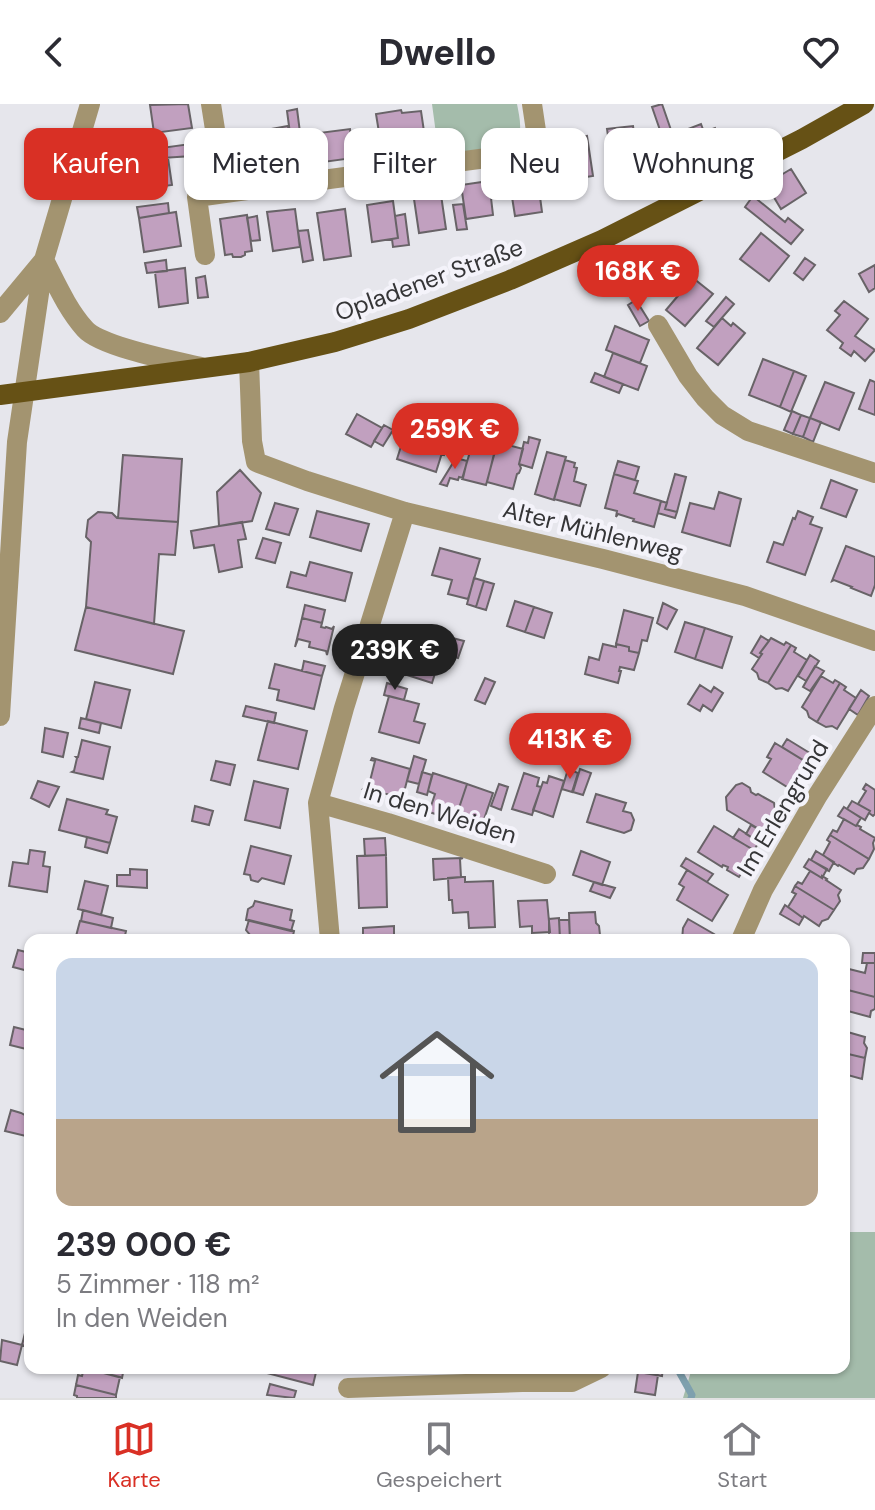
<!DOCTYPE html>
<html lang="de">
<meta charset="utf-8">
<style>
:root{--surface:#fff;--page:#f7f7f7;--text:#2b2b33;--muted:#7c7c81;--line:#e1e1e2;--accent:#d93025}
body{margin:0;font-family:"DM Sans",sans-serif;background:var(--page);color:var(--text);height:100vh;display:flex;flex-direction:column;font-size:30px;white-space:nowrap}
*{box-sizing:border-box;margin:0}
p{font-size:26px;color:var(--muted)}
.icon{flex:none;width:44px;height:44px;fill:none;stroke:currentColor;stroke-width:2;stroke-linecap:round;stroke-linejoin:round}
.map{position:relative;flex:1;overflow:hidden}
.drawer{position:absolute;left:24px;top:830px;width:826px;height:440px;display:flex;flex-direction:column;background:var(--surface);border-radius:16px;box-shadow:0 2px 6px #0004}
.drawer>*{flex:none}
.hud{position:absolute;left:24px;top:24px;width:828px;height:72px;display:flex;gap:16px}
.price{position:absolute;translate:-50% -68px;padding:0 18px;border-radius:28px;background:var(--accent);color:#fff;font-size:26px;line-height:52px;filter:drop-shadow(0 2px 4px #0008)}
.price::after{content:'';position:absolute;left:50%;top:48px;width:24px;height:18px;margin-left:-12px;background:inherit;clip-path:polygon(0 0,100% 0,50% 100%)}
.price.active{background:#222;color:#fff}
ul{padding:0;list-style:none}
li{display:grid;align-content:center;gap:16px;height:424px;padding:0 32px}
li span{display:grid;place-items:center;height:248px;border-radius:16px;color:#555}
li>.icon{margin-inline-start:auto}
span .icon{width:144px;height:144px;fill:#fffc;stroke-width:1}
li b{font-size:34px}
.pill{padding:0 28px;border-radius:16px;background:var(--surface);box-shadow:0 2px 6px #0004;font-size:28px;line-height:72px}
.pill.active{background:var(--accent);color:#fff}
header{display:flex;justify-content:space-between;align-items:center;height:104px;padding:0 32px;background:var(--surface);font-size:36px;font-weight:800}
.dock{display:flex;justify-content:space-around;align-items:center;height:112px;border-top:2px solid var(--line);background:var(--surface);font-size:22px;color:var(--muted)}
.dock a{display:grid;justify-items:center;gap:4px}
.dock .active{color:var(--accent)}
.map>svg:first-child{display:block}
</style>
<header><svg class="icon" aria-label="back" viewBox="0 0 24 24"><path d="M15 5l-7 7 7 7"/></svg>Dwello<svg class="icon" aria-label="heart" viewBox="0 0 24 24"><path d="M12 20l-8-8c-3-5 5-10 8-4 3-6 11-1 8 4z"/></svg></header>
<div class="map">
<svg width="875" height="1294" viewBox="0 0 875 1294">
<rect width="100%" height="100%" fill="#e6e6ec"/>
<path fill="#a4bcab" d="M432 0H517C520 16 525 34 509 43L439 52Z
M844 1128H875V1294H683L692 1264H844Z"/>
<g fill="none" stroke-linecap="round" stroke-linejoin="round">
<path stroke="#7ea0ae" stroke-width="7" d="M677 1264 692 1291 691 1294"/>
</g>
<path fill="#c1a0bf" stroke="#686367" stroke-width="2" d="M188 0 192 24 154 29 150 1Z
M662 0 671 26 661 29 652 3Z
M297 5 301 36 291 37 287 7Z
M401 6 402 9 421 7 426 41 382 47 376 10Z
M701 20 704 28 715 24 722 48 681 61 673 38 682 35 680 28Z
M288 22 293 63 266 67 260 27Z
M633 22 638 57 612 60 607 25Z
M350 25 353 54 316 59 311 30Z
M587 32 593 72 566 76 560 36Z
M190 40 192 52 162 54 161 44Z
M162 54H168L172 81 135 86 131 59Z
M791 65 806 89 781 105 766 80Z
M537 70 542 108 515 112 509 74Z
M489 77 493 111 466 115 461 81Z
M441 91 446 125 419 129 414 95Z
M753 92 785 118 788 114 803 126 791 140 745 103Z
M393 97 398 134 372 138 367 101Z
M168 99 169 109 139 114 137 103Z
M463 100 467 125 457 126 453 101Z
M295 105 300 143 273 147 267 108Z
M345 105 351 152 324 156 317 109Z
M176 108 181 142 144 148 139 114Z
M405 110 409 141 393 143 392 135 398 134 395 112Z
M247 111 252 147 245 148V151L241 153H233L232 150 225 151 220 115Z
M257 112 260 136 251 137 247 114Z
M308 126 313 156 303 158 298 127Z
M761 129 789 152 769 177 740 155Z
M805 154 815 161 803 176 794 169Z
M166 156 167 167 147 169 145 159Z
M875 161V184L869 188 859 170Z
M185 164 188 199 159 203 155 168Z
M205 172 208 193 198 194 196 174Z
M693 174 713 190 685 222 666 206Z
M726 193 734 200 714 223 706 217Z
M636 196 649 217 640 222 628 201Z
M844 197 868 215 855 232 875 246 865 257 854 247 851 252 840 244 843 239 827 226 840 211 835 207Z
M722 214 731 222 733 219 745 229 718 261 697 244Z
M615 222 649 236 640 259 606 246Z
M613 249 647 262 638 286 604 273Z
M763 255 794 267 780 303 749 291Z
M794 267 806 272 791 308 780 303Z
M595 269 623 280 619 289 591 278Z
M870 276 875 278V311L859 305Z
M825 278 854 289 839 326 810 314Z
M792 307 801 311 793 330 784 326Z
M357 310 382 324 371 343 346 330Z
M415 311 453 324 444 351 405 337Z
M801 311 810 314 803 333 793 330Z
M810 314 821 318 813 338 803 333Z
M384 321 393 326 383 342 374 337Z
M529 333 540 336 532 364 519 360 524 338 528 339Z
M474 334 497 340 486 381 462 375Z
M403 336 442 349 436 368 397 355Z
M497 338 523 345 519 360 521 364 519 369 517 370 513 385 487 378Z
M547 348 566 353 554 396 535 390Z
M123 351 182 355 178 418 118 414Z
M456 354 467 357 463 374 459 373 458 376 450 374 447 382 440 380Z
M565 356 575 359 574 363 577 364 574 377 586 381 580 402 554 395Z
M618 357 639 363 635 376 614 370Z
M240 366 261 389 252 417 219 422 217 388Z
M614 370 638 377 634 389 661 397 654 423 633 417 634 415 618 410 616 413 617 407 605 404Z
M675 370 686 373 677 408 665 405Z
M831 376 857 386 846 413 821 404Z
M719 388 741 395 730 442 682 428 690 399 714 405Z
M661 397 667 399 665 405 677 408 675 414 658 409Z
M275 399 298 405 289 431 266 425Z
M317 407 369 420 361 447 310 433Z
M798 407 813 413 810 420 822 424 805 471 767 458 774 438 783 441 793 414 795 415Z
M98 408 112 409 117 414 178 418 175 451 159 450 154 520 86 503 91 438 86 433 88 416Z
M242 418 246 435 238 436 242 463 219 468 214 441 194 444 191 427Z
M263 434 281 439 275 459 256 454Z
M846 442 875 453V481L871 492 851 484 852 483 834 476 832 477Z
M440 444 480 455 468 495 448 490 452 476 432 471Z
M310 458 352 469 345 497 287 483 291 468 306 472Z
M474 474 484 477 476 503 467 500Z
M484 477 494 480 486 506 476 503Z
M515 497 534 503 525 528 507 522Z
M663 499 677 506 667 525 657 519Z
M305 501 325 506 322 519 302 514Z
M86 503 184 527 173 570 75 546Z
M534 503 552 509 544 534 525 528Z
M624 506 653 514 647 537 642 536 639 549 629 547V543L616 540Z
M302 514 322 519 321 523 325 524 326 523 332 525 334 522 327 551 326 547 309 543 310 538 298 535 295 543Z
M685 518 705 524 695 555 675 548Z
M705 524 732 533 722 564 695 555Z
M418 525 437 530 434 541 415 535Z
M437 530 464 537 458 554 441 549 443 544 434 541Z
M761 532 769 537 760 549 762 550 759 554 751 549Z
M407 533 443 544 432 579 404 570 405 564 398 561Z
M771 534 784 541 786 538 791 541 768 579 759 575 757 569 752 565 762 550 760 549Z
M603 540 616 543V540L629 543V547L639 549 634 566 620 563 619 567H621L618 579 585 570 589 553 599 556Z
M791 541 796 544 794 548 807 556 788 587 782 584 776 585 768 579Z
M810 551 819 557 806 577 798 572Z
M304 557 325 562 322 572 302 567Z
M275 560 322 572 314 605 277 596 279 586 269 584Z
M815 562 824 567 810 587 803 583Z
M821 572 833 579 835 576 840 579 817 618 809 613 807 607 802 603Z
M485 574 495 578 485 600 475 596Z
M95 578 130 586 121 624 86 615Z
M387 579 407 585 404 596 384 591Z
M840 579 846 583 844 586 856 594 837 625 832 622 826 623 817 618Z
M700 581 711 588 714 583 723 589 712 607 703 601 700 607 688 600Z
M861 586 869 592 858 611 849 605Z
M389 592 419 600 414 617 425 620 419 639 379 628Z
M246 602 276 609 274 619 243 612Z
M81 614 101 619 99 629 79 624Z
M268 617 307 627 298 665 258 656Z
M45 624 68 629 63 653 42 648Z
M787 635 813 651 808 659 782 643Z
M82 636 110 643 103 675 72 668 74 667 77 654 76 653H78Z
M775 639 806 658 792 686 763 668 771 655 767 653Z
M414 652 426 656 419 680 407 677Z
M372 654 410 665 402 696 401 693 363 685 364 684 368 685 375 657 371 656Z
M216 657 235 661 230 681 211 676Z
M568 665 578 669 572 688 562 685Z
M580 665 591 669 583 691 573 688Z
M422 668 432 671 427 691 417 688Z
M433 669 467 680 455 716 429 708 435 690 428 687Z
M524 669 539 674 537 682 541 683 532 711 512 705Z
M549 672 564 677 553 713 533 706 543 678 547 679Z
M38 677 59 683 49 703 31 694Z
M254 677 288 685 280 724 245 716Z
M742 679 750 684 751 688 756 691 758 690 774 699 775 705 764 724 759 725 727 706 726 693 736 681Z
M467 680 493 689 481 724 455 716Z
M499 680 508 683 501 706 491 702Z
M866 680 875 686V710L873 712 869 709 870 707 858 700 866 687 863 685Z
M596 690 626 699 623 707 631 709 634 716 631 726 624 729 587 718Z
M67 695 108 706 106 710 117 713 110 739 59 726Z
M852 697 870 707 865 716 847 705Z
M195 702 213 707 209 721 192 717Z
M844 703 861 714 856 722 838 712Z
M844 715 856 722 857 721 861 723 860 725 875 734 873 739 874 745 869 755 830 731 833 726 837 728Z
M751 721 769 732 764 741 746 730Z
M714 722 755 747 739 773 727 766 728 763 723 761 722 763 698 748Z
M739 725 759 738 754 746 733 734Z
M830 731 869 755 863 764 857 765 854 770 839 761 838 762 823 751 830 738 827 736Z
M87 733 110 739 107 749 85 743Z
M385 734 386 751 365 752 364 735Z
M251 742 291 752 284 780 262 774 258 778 251 776 250 771 244 770Z
M30 746 45 748 43 762 50 763 47 788 9 782 13 758 28 760Z
M581 747 610 758 602 781 573 771Z
M816 747 834 758 829 767 811 756Z
M386 751 387 803 359 804 357 752Z
M463 754 460 755 461 773 434 776 433 755Z
M686 754 713 770 707 778 681 762Z
M809 755 827 765 822 774 804 763Z
M130 765 147 766V784L117 782V771H130Z
M687 766 728 791 712 817 677 796 684 783 679 780Z
M810 767 822 774V772L827 775 826 776 841 786 838 791 840 797 834 806 795 782 798 778 802 780Z
M461 773H465V778L493 777 495 823 469 824 468 808 453 809 452 796H449L448 774Z
M85 777 108 782 101 811 78 805Z
M594 778 615 784 610 794 590 787Z
M795 782 834 806 828 815 822 817 819 822 804 812 803 814 788 803 796 790 792 788Z
M547 796 550 828 532 829V822L520 823 518 797Z
M255 797 292 806 290 816 294 817 291 827 246 816 248 805 253 802Z
M785 801 803 814 799 821 780 810Z
M83 806 113 814 111 824 81 817Z
M595 808 596 819 599 822 600 831 597 836H570L569 809Z
M559 814 560 835H549V815Z
M688 815 714 830 710 836H682L683 824Z
M249 816 294 827 292 836H248L250 831 246 826Z
M559 816H569L570 836H560Z
M80 817 126 827 124 836H75Z
M394 822V832L363 834V824Z
M18 846 30 849 28 867 13 863Z
M863 849H875V859H862Z
M867 859H875V893L844 885 845 864 865 869Z
M844 885 875 893V905L871 907 870 913 844 906Z
M14 923 30 927V946L10 941Z
M844 927 865 933 864 939 867 944 865 954 844 949Z
M844 949 865 954 862 975 844 970Z
M11 1006 21 1009 30 1014V1033L5 1027Z
M27 1221 30 1222V1243L22 1241Z
M2 1236 22 1241 17 1261 0 1257Z
M84 1264 120 1273 116 1291 76 1281 78 1271 82 1272Z
M85 1264H124L122 1274Z
M268 1264H317L313 1281 267 1269Z
M639 1264H663L662 1272 638 1268Z
M638 1268 658 1271 655 1291 635 1288Z
M270 1280 296 1287 294 1294 267 1291Z
M76 1281 116 1291V1294H77V1292L74 1291Z"/>
<g fill="none" stroke-linecap="round" stroke-linejoin="round">
<path stroke="#a39470" stroke-width="20" d="M211 0 225 89 539 47 532 0
M205 151 197 93 225 89
M44 156C56 179 67 205 85 225 101 243 175 257 201 263
M0 209 44 156
M658 221 688 272 705 294 722 311 748 327 875 369
M249 258 252 337 256 358 307 377 405 408 603 455 745 492 875 537
M0 612 17 338 32 237 44 156 90 0
M318 699 388 719 546 770
M330 836 318 699 344 604 405 408
M741 836 763 786 818 691 875 602
M348 1284 522 1278H572L601 1264"/>
<path stroke="#665115" stroke-width="20" d="M0 291 249 258 335 238 409 215 510 176 602 136 802 35 864 0"/>
</g>
<g text-anchor="middle" stroke-width="8" stroke-linejoin="round" paint-order="stroke">
<g font-size="24" fill="#353537" stroke="#f4f3fa">
<text transform="translate(429 176) rotate(-20)" y="8">Opladener Straße</text>
<text transform="translate(593 427) rotate(14)" y="8">Alter Mühlenweg</text>
<text transform="translate(783 704) rotate(-59)" y="8">Im Erlengrund</text>
<text transform="translate(440 709) rotate(17)" y="8">In den Weiden</text>
</g>
</g>
</svg>
<b class="price" style="left:638px;top:209px">168K €</b>
<b class="price" style="left:455px;top:367px">259K €</b>
<b class="price active" style="left:395px;top:588px">239K €</b>
<b class="price" style="left:570px;top:677px">413K €</b>
<div class="hud">
<a class="pill active">Kaufen</a>
<a class="pill">Mieten</a>
<a class="pill">Filter</a>
<a class="pill">Neu</a>
<a class="pill">Wohnung</a>
</div>
<section class="drawer">
<ul>
<li><span style="background:linear-gradient(#c9d6e8 65%,#b9a48a 0)"><svg class="icon" aria-label="home" viewBox="0 0 24 24"><path d="M3 11l9-7 9 7M6 9v11h12V9"/></svg></span><div><b>239 000 €</b><p>5 Zimmer · 118 m²</p><p>In den Weiden</p></div></li>
</ul>
</section>
</div>
<nav class="dock">
<a class="active"><svg class="icon" aria-label="map" viewBox="0 0 24 24"><path d="M3 6l6-2 6 2 6-2v14l-6 2-6-2-6 2zM9 4v14M15 6v14"/></svg>Karte</a>
<a><svg class="icon" aria-label="saved" viewBox="0 0 24 24"><path d="M7 4h10v16l-5-4-5 4z"/></svg>Gespeichert</a>
<a><svg class="icon" aria-label="home" viewBox="0 0 24 24"><path d="M3 11l9-7 9 7M6 9v11h12V9"/></svg>Start</a>
</nav>
